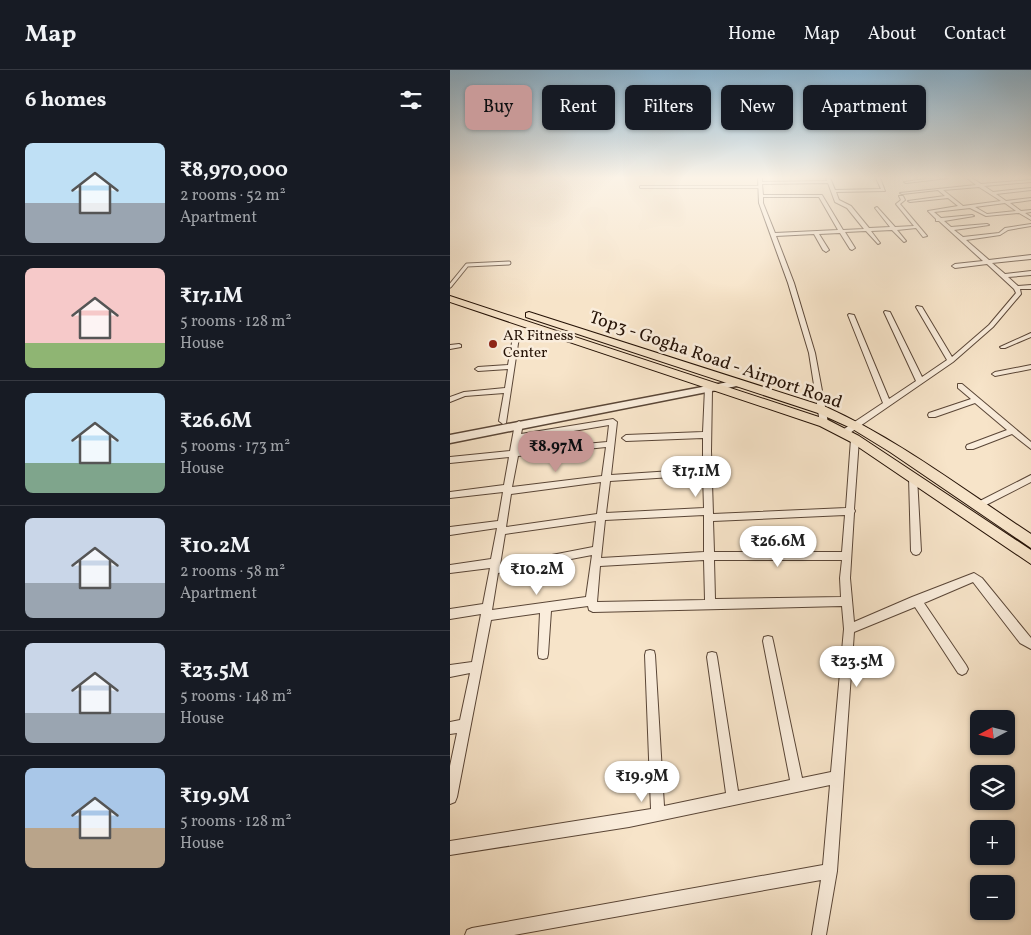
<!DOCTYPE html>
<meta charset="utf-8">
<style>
:root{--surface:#171b24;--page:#242831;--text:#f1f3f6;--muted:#9ea1a6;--line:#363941;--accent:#c59692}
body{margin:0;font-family:Vollkorn,serif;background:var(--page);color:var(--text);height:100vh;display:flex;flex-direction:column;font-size:19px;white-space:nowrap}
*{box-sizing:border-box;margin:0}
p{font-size:16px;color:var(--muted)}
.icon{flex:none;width:28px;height:28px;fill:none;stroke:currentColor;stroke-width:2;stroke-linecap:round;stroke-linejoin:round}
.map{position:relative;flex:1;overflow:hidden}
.details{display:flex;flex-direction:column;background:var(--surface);width:450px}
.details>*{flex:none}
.hud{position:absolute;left:15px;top:15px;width:475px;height:45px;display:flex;gap:10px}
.needle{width:32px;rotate:263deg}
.fabs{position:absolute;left:520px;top:640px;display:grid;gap:10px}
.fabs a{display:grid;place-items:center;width:45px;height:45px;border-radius:8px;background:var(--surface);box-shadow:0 1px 4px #0004;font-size:25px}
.price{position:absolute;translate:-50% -42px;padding:0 11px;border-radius:18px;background:#fff;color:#222;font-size:16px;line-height:32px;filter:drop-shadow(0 1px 2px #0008)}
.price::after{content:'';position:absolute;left:50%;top:30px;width:15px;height:11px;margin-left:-8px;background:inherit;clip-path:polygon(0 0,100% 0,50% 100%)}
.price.active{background:var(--accent);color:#111}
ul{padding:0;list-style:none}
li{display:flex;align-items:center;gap:15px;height:125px;padding:0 25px}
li+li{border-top:1px solid var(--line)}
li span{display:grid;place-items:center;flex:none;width:140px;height:100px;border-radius:8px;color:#555}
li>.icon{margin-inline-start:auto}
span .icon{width:60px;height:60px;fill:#fffc;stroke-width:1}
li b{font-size:21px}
h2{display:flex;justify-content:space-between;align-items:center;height:60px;padding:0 25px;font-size:21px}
.pill{padding:0 18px;border-radius:8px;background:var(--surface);box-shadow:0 1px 4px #0004;font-size:18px;line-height:45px}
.pill.active{background:var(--accent);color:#111}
header{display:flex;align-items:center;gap:30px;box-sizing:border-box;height:70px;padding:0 25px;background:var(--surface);border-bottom:1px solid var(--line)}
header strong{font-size:24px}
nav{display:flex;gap:28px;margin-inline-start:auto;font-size:18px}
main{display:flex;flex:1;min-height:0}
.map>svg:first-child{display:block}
</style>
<header>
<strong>Map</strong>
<nav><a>Home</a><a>Map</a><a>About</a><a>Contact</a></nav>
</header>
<main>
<section class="details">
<h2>6 homes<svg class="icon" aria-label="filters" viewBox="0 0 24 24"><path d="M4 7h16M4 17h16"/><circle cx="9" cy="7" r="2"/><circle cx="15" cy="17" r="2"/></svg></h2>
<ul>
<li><span style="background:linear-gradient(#bfe0f5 60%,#9aa5b1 0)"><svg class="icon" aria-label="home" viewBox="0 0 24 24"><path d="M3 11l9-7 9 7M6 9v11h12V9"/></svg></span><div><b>₹8,970,000</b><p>2 rooms · 52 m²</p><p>Apartment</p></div></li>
<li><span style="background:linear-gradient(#f6c9c9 75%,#8fb573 0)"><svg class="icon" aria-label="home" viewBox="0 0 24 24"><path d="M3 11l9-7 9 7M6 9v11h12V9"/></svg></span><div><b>₹17.1M</b><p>5 rooms · 128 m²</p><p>House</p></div></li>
<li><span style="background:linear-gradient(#bfe0f5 70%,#7fa58c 0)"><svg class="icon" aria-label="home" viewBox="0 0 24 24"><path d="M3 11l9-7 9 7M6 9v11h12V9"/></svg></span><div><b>₹26.6M</b><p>5 rooms · 173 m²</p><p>House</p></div></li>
<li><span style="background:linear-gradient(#c9d6e8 65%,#9aa5b1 0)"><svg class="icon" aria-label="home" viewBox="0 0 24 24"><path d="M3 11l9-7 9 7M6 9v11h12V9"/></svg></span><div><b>₹10.2M</b><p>2 rooms · 58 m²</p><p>Apartment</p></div></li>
<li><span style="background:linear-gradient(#c9d6e8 70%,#9aa5b1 0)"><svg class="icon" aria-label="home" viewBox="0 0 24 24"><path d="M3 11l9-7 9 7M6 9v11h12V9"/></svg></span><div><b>₹23.5M</b><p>5 rooms · 148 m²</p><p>House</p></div></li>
<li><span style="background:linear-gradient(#a9c7e8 60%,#b9a48a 0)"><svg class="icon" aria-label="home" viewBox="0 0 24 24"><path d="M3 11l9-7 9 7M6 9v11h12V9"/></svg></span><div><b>₹19.9M</b><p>5 rooms · 128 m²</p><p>House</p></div></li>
</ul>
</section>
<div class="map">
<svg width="581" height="865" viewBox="0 0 581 865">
<rect width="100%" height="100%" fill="#f7e4c9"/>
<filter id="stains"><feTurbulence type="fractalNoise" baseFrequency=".004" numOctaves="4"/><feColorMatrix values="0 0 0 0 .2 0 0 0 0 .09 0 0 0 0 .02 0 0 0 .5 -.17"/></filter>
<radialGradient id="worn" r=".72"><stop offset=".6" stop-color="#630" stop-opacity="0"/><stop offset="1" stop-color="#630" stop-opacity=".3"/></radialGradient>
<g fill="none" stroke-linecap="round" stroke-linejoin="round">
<defs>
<path id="service-far1" d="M191 117H310"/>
<path id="service" d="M0 216 17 195 59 193"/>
<path id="minor" d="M308 108H312V112L377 111 376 108H380L385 120 431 119 426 108H430L435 121 386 122 389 130 401 136 419 158 440 157 425 138 427 137 445 157 464 156 446 134 451 130 449 126H453L455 130 450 134 477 166 473 167 466 158 447 160 456 171 454 172 442 160 421 161 430 173 428 174 416 161 395 162 405 178 402 180 400 179 390 163 369 164 379 180 376 182 373 180 364 164 326 166 344 213 365 283 378 353 374 356 370 353 359 283 338 213 309 133ZM378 113 385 132 397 138 414 159 393 160 372 125H313L312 114ZM313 127H369L388 160 325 163 313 133Z
M483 108H498L456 113 454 112Z
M517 108H522L531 114 581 110V112L534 116 543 122 581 118V120L546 124 556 131 581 128V130L560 133 571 141 581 140V142L575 143 581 147V150L569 143 536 146 520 138 484 142 491 148 522 145 524 146 494 151 501 157 537 154 539 155 504 160 513 167 549 163 555 158 581 154V156L558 160 550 165 516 170 539 190 581 185V189L542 193 555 204 581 201V205L558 207 568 216 581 215V219H570L571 224 543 257 503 292 397 365H391L390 363 391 361 433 333 398 245 399 244 404 245 439 329 466 311 434 242 435 241 440 242 472 307 497 290 466 237 467 236 472 237 502 287 539 255 566 223 564 219 537 194 505 198 502 196 505 194 533 191 489 151H486V149L478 141 508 136 498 128 460 132 458 131 495 126 488 120 452 124 450 123 526 115ZM529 117 551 131 513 136 493 120ZM555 133 566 141 537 144 525 137Z
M581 263V267L555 278H551L550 277Z
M66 265 69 267 56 353 53 354 49 351 54 323 15 326 0 332V327L14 322 55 318 58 299 28 301 25 299 28 297 58 295 63 267Z
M9 274 11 275V277L0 279V275Z
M581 295V299L545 306 542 304 545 302Z
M508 314H512L581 372V379L562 364 523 379H517L516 377 517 375 557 360 525 333 485 347H479L478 345 479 343 521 329 508 318Z
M255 318H258L262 320 261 381 263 444 396 438 401 369 402 367H408L409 369 404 439 405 441 404 443 400 508 404 552 462 527 524 503 532 508 581 568V579L570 573 523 512 474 533 516 595 518 599 516 603 512 605 508 603 465 537 404 562 387 801 376 865H362L371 810 64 865H15L17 860 22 858 373 795 380 715 179 757 0 785V771L201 739 195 585 196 581 200 580 204 581 205 585 214 736 276 723 257 587 258 583 262 582 266 583 267 587 288 721 340 710 313 571 314 567 318 566 322 567 323 571 352 708 381 702 394 559 392 536 143 542 139 540 138 536 101 541 98 584 97 588 93 589 89 588 88 584 90 543 41 550 7 727 5 732 0 734V696L7 663 0 664V652L10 650 20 603 0 607V595L22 592 31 544 0 549V539L33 534 40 498 0 503V495L41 489 47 458 0 465V457L48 451 53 422 0 428V422L54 415 59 387 0 393V387L60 381 65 354 69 351 73 354 71 364 163 349 167 352 161 405 253 399V368L176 371 172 368 176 365 253 362ZM159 355 157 372 69 380 70 370ZM156 377 152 406 62 417 68 386ZM253 405 254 438 156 443 160 411ZM151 412 147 444 56 457 61 424ZM254 445V482L151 488 155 450ZM395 445 392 482H264L263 451ZM146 451 143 477 50 495 55 464ZM142 485 136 527 42 540 48 503ZM254 490 255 530 147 532 150 496ZM264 490H392L390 508 391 527 265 529Z
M463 404 467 407 471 481 469 484 466 485 463 484 461 481 459 407Z
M581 405V412L530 438H524L523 436 524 434Z"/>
<path id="tertiary" d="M289 310 294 313 292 315 0 373V365Z"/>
<path id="primary" d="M0 226 378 350 409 366 581 480V494L401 372 370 356 0 232Z
M79 242 376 337C449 370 514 420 581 464V478L440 382 401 358 368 343 76 247V243Z"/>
</defs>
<use href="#service-far1" stroke="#5a4637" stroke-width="4"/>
<use href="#service" stroke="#5a4637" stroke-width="5"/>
<use href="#minor" stroke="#5a4637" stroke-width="2"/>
<use href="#tertiary" stroke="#5a4637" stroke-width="3"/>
<use href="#primary" stroke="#251206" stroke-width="2"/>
<use href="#service-far1" stroke="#faeddc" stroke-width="2.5"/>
<use href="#service" stroke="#faeddc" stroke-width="3"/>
<use href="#minor" fill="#faeddc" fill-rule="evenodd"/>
<use href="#tertiary" fill="#faeddc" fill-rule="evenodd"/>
<use href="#primary" fill="#f7e4c9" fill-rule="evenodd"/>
</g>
<linearGradient id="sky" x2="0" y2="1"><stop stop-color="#8bb8d7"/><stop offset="0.47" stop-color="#fbf3e7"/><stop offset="1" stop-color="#fbf3e7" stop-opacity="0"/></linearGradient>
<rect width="581" height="229" fill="url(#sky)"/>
<circle fill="#8f2418" stroke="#faeddc" stroke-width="2" cx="43" cy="274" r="5"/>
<g text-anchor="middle" stroke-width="5" stroke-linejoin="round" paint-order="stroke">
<g font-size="15" fill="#251206" stroke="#faeddc" text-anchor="start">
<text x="53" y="270">AR Fitness<tspan x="53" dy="17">Center</tspan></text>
</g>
<g font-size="18" fill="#251206" stroke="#faeddc">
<text transform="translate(266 289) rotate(19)" y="6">Top3 - Gogha Road - Airport Road</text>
</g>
</g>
<rect width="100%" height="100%" filter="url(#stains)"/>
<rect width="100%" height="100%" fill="url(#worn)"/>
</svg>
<div class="fabs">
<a><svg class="needle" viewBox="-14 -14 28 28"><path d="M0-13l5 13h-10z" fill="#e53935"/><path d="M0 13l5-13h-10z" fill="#9ea1a6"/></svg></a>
<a><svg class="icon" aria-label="layers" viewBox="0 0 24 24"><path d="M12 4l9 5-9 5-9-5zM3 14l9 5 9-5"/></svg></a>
<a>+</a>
<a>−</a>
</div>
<b class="price active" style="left:106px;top:403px">₹8.97M</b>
<b class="price" style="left:246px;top:428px">₹17.1M</b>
<b class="price" style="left:328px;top:498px">₹26.6M</b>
<b class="price" style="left:87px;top:526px">₹10.2M</b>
<b class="price" style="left:407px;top:618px">₹23.5M</b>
<b class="price" style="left:192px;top:733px">₹19.9M</b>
<div class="hud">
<a class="pill active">Buy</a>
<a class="pill">Rent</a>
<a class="pill">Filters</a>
<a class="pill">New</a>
<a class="pill">Apartment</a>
</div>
</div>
</main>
